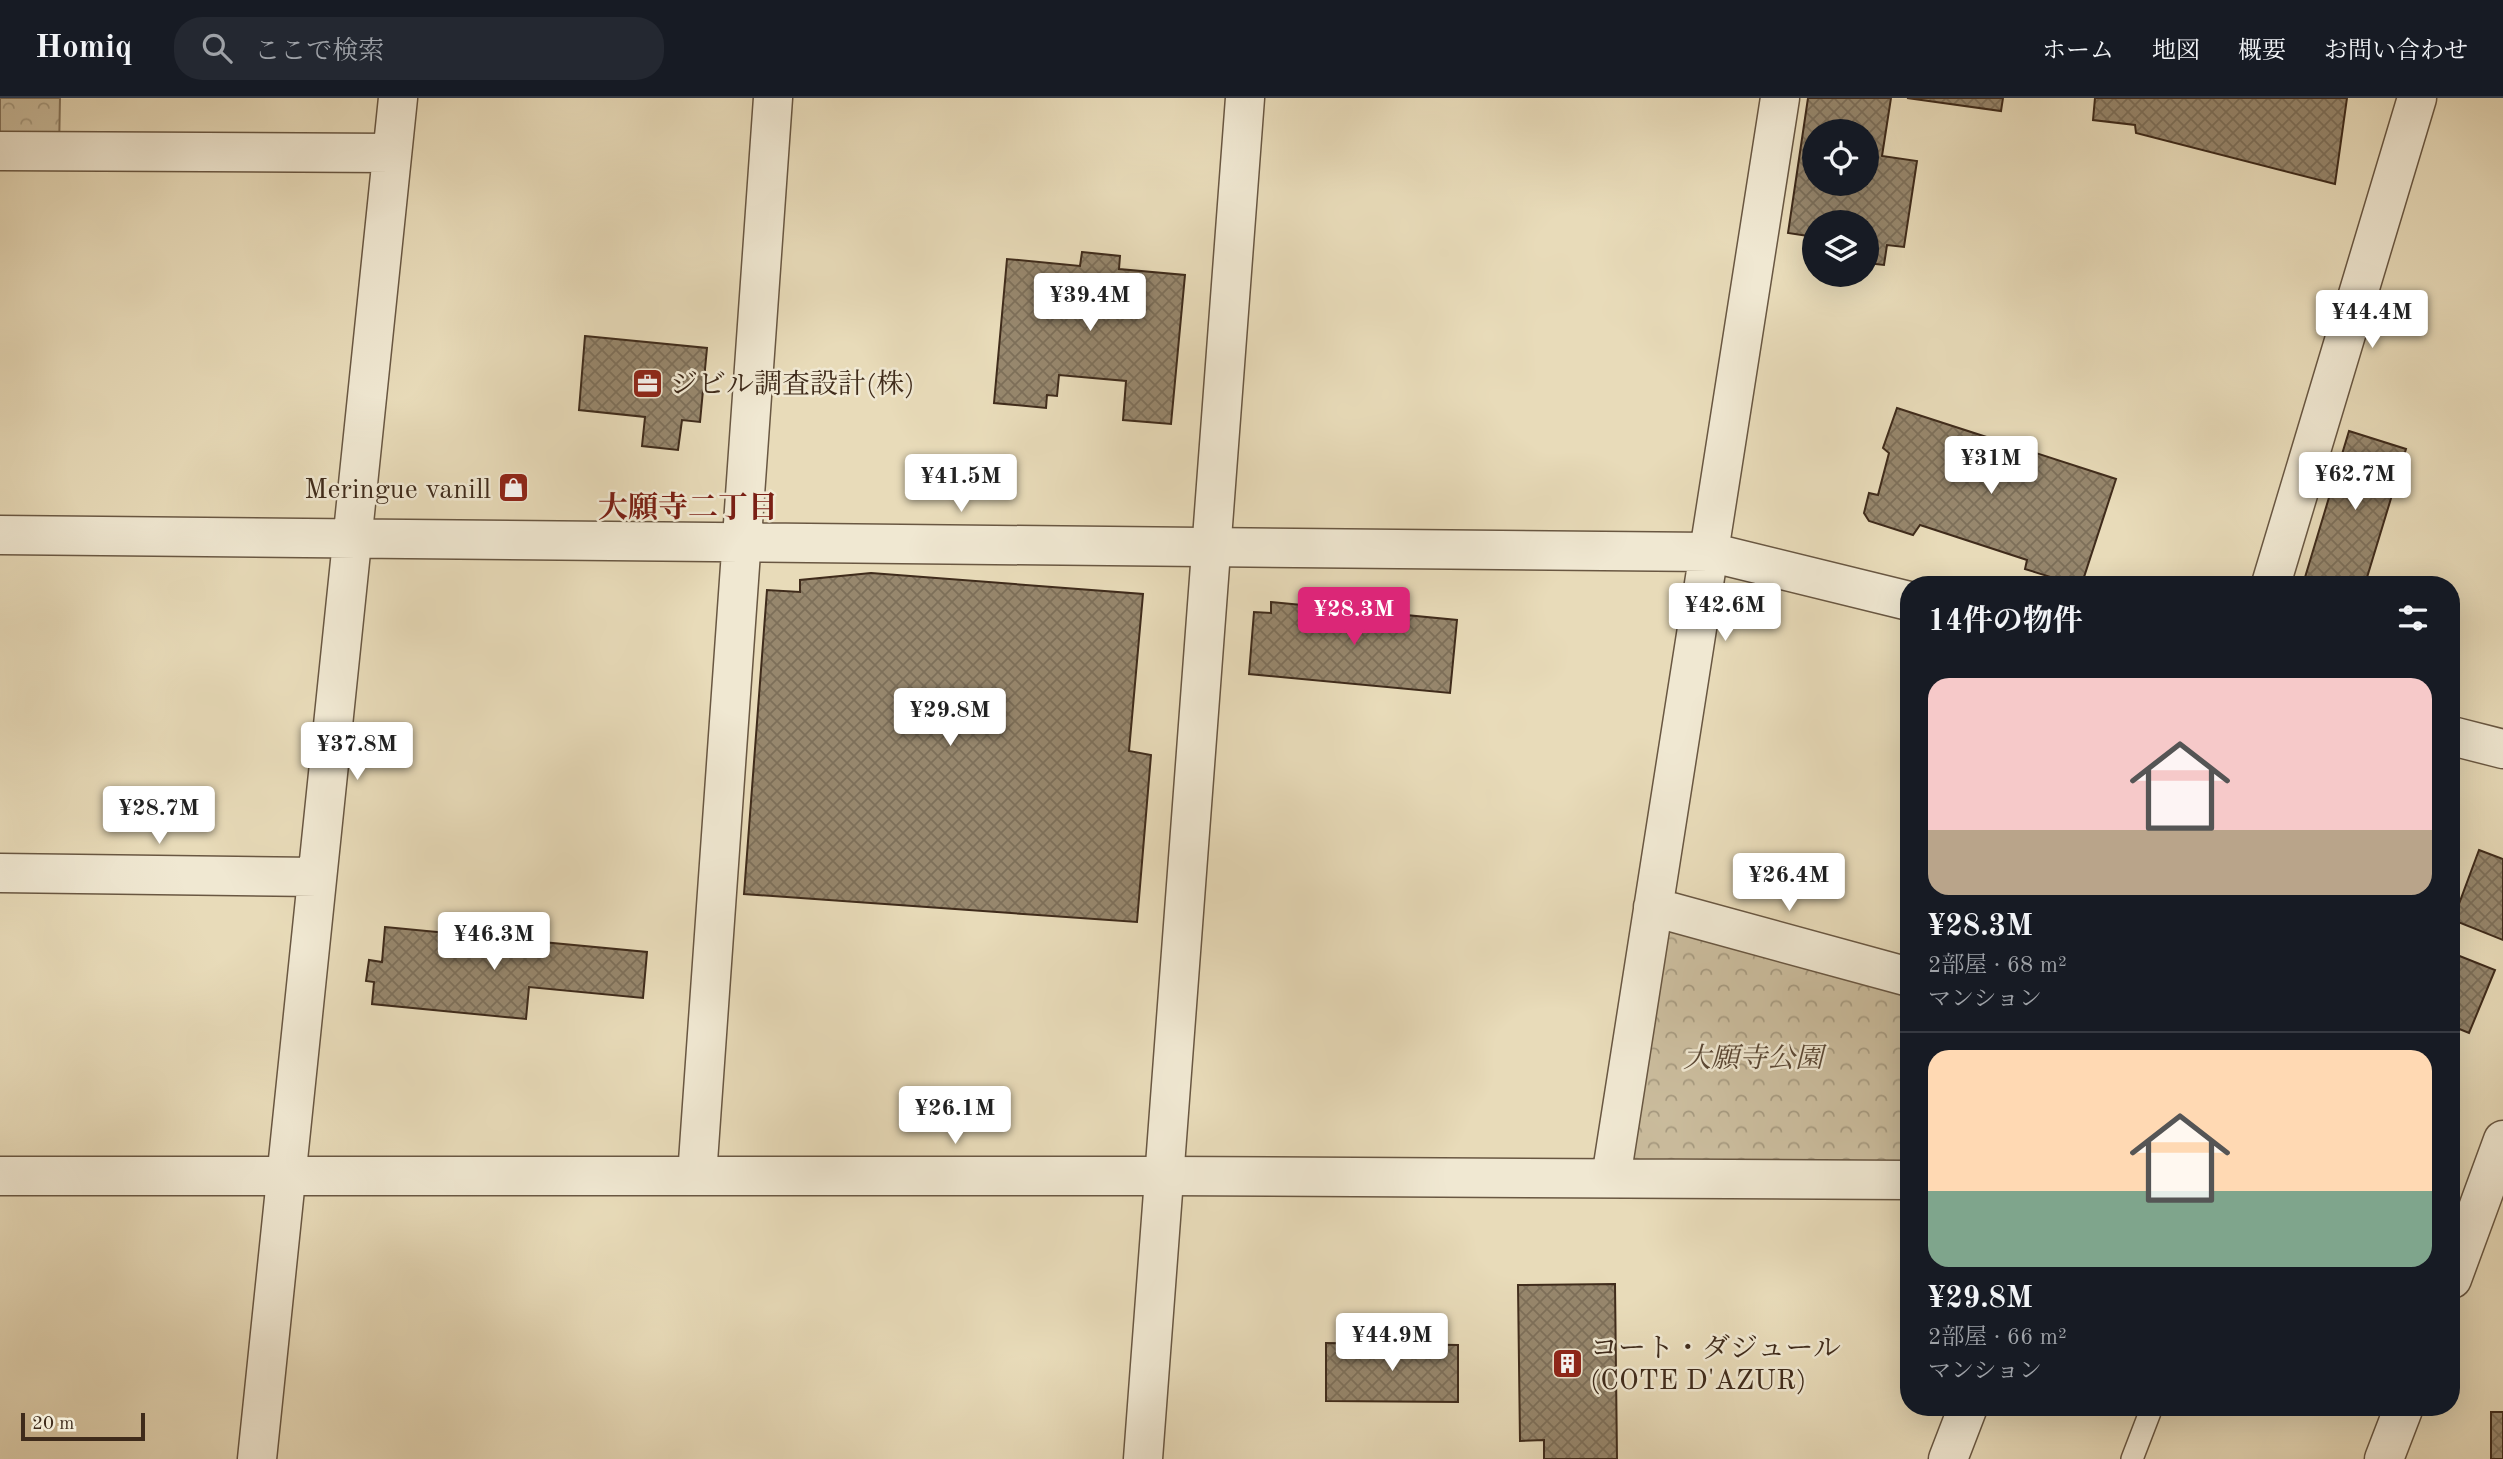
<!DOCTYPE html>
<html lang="ja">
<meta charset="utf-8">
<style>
:root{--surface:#171b24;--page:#242831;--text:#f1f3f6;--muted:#9ea1a6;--line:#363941;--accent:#db2777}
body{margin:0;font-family:"Old Standard TT","Noto Serif JP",serif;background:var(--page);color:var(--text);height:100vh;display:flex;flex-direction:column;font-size:26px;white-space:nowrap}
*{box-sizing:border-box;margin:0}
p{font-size:23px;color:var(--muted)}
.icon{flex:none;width:38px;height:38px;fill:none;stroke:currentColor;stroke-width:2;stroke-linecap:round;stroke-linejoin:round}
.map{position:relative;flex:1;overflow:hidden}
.panel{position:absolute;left:1900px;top:478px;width:560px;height:840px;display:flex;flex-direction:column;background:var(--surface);border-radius:28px;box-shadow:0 7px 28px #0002}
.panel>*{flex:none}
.fabs{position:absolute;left:1802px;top:21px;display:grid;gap:14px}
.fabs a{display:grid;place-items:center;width:77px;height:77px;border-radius:50%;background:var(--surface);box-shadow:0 7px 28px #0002;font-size:35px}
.scale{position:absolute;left:21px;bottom:18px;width:124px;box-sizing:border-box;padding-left:7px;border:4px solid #3f2b1b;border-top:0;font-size:19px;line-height:24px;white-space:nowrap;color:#3f2b1b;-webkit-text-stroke:5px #f0e8d2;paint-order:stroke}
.price{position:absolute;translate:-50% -60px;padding:0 16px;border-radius:7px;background:#fff;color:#222;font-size:23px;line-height:46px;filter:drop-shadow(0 2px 4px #0008)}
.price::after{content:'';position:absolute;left:50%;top:42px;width:21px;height:16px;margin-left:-10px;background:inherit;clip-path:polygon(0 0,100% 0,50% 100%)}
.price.on{background:var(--accent);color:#fff}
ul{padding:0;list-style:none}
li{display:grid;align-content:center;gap:14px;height:371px;padding:0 28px}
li+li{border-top:2px solid var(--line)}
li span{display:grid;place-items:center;height:217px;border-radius:21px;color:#555}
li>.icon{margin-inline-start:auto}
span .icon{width:126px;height:126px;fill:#fffc;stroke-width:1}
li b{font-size:30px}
h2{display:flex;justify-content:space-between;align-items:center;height:84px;padding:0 28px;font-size:30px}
header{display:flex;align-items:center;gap:42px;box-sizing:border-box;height:98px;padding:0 35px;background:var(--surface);border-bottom:2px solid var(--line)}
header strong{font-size:33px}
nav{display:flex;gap:38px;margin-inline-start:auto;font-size:24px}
.search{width:490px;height:63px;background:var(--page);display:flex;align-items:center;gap:18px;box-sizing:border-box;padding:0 24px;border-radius:28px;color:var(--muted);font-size:26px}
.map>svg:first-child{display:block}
</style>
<header>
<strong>Homiq</strong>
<div class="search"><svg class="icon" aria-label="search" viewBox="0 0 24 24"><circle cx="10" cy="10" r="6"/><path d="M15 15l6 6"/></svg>ここで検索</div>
<nav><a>ホーム</a><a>地図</a><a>概要</a><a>お問い合わせ</a></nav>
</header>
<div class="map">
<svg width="2503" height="1361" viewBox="0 0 2503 1361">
<defs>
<pattern id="forest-crowns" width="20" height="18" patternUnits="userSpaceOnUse" patternTransform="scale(1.75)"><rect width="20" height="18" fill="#cbbd9e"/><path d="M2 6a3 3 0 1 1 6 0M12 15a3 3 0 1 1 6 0" fill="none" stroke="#a69a80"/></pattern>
<pattern id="building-cross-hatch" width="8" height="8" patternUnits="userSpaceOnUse" patternTransform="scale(1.75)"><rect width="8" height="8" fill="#97876d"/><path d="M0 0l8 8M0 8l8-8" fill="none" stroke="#7d6f59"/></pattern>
</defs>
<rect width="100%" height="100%" fill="#e8dbb9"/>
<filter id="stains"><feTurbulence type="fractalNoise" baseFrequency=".00286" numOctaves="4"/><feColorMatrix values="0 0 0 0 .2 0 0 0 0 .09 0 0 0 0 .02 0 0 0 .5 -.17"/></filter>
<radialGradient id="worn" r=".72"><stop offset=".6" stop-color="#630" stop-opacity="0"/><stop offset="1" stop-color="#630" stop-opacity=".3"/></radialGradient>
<path fill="url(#forest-crowns)" stroke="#85745c" stroke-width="2" d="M0 0H60L59 53H0Z
M1661 817 1909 886V1074L1642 1070 1623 1048Z"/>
<path fill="url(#building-cross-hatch)" stroke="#3f2b1b" stroke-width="2" fill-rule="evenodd" d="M1808 0H1891L1882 58 1917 63 1904 149 1887 147 1884 167 1867 165V124H1815V139L1788 135ZM1815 33H1867V86H1815Z
M1907 0H2003L2001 13Z
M2095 0H2347L2335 86 2136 35 2135 27 2093 22Z
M1082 154 1120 158 1119 171 1185 177 1171 326 1123 322 1126 283 1059 277 1057 298 1047 297 1046 310 994 305 1007 161 1080 168Z
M585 238 707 250 700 324 682 322 678 352 642 348 645 319 579 312Z
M1897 310 2116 381 2084 479 2073 486 2025 471 2027 462 1920 427 1913 437 1869 423 1864 415 1869 395 1878 397 1889 355 1883 350Z
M2349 333 2406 351 2365 486H2303Z
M871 475 1143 496 1129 653 1151 657 1137 824 744 796 767 492 800 494V482Z
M1271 504 1457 522 1450 595 1249 576 1254 514 1271 515Z
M2479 752 2503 761V842L2453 822Z
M385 829 647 854 643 900 529 889 526 921 372 906 374 884 366 883 369 862 382 864Z
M2452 855 2495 872 2469 935 2452 928Z
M1615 1186 1617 1361H1544V1342L1520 1343 1518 1187Z
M1326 1245 1458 1247V1304L1326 1303Z
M2491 1314H2503V1361H2491Z"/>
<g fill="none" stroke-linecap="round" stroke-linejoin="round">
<defs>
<path id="service" d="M2132 1361 2152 1309"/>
<path id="minor" d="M0 53 392 55
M0 437 1709 454 1909 503
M2271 486 2417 0
M2452 638 2503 651
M0 775 317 779
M1653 809 1909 879
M0 1078H1165L1909 1082
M697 1078 773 0
M1611 1080 1780 0
M257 1361 398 0
M1948 1361 1968 1309"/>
<path id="tertiary" d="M2452 1181 2503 1042
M1143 1361 1245 0
M2384 1361 2404 1309"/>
</defs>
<use href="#service" stroke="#695742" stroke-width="24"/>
<use href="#minor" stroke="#695742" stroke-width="41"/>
<use href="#tertiary" stroke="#695742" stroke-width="41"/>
<use href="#service" stroke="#f0e8d2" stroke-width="21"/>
<use href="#minor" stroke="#f0e8d2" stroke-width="38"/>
<use href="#tertiary" stroke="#f0e8d2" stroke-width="38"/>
</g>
<defs>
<symbol id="office-square" viewBox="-11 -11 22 22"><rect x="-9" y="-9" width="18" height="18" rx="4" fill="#8f2418" stroke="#f0e8d2"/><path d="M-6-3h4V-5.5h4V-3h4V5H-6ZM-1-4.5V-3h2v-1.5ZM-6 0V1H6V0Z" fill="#fff"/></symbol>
<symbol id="shop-square" viewBox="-11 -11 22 22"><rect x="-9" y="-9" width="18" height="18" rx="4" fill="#8f2418" stroke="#f0e8d2"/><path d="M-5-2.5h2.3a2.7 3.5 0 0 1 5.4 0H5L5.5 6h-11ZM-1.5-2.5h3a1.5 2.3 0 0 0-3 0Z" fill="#fff"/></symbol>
<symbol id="building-square" viewBox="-11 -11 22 22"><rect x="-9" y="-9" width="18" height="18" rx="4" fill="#8f2418" stroke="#f0e8d2"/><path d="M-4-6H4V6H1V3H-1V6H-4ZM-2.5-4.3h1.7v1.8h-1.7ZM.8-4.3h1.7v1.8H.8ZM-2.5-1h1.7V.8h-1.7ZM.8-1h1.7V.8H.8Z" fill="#fff"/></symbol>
</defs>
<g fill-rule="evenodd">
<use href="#office-square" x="630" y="268" width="35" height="35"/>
<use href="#shop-square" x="496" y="372" width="35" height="35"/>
<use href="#building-square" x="1550" y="1248" width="35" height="35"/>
</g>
<g text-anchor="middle" stroke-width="5" stroke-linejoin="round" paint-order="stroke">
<g font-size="28" fill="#3f2b1b" stroke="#f0e8d2" text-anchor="start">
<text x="670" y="295">ジビル調査設計(株)</text>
<text x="491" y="400" text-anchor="end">Meringue vanill</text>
<text x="1590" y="1259">コート・ダジュール<tspan x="1590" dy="32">(COTE D'AZUR)</tspan></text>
</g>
<g font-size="28" font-style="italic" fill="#5b4835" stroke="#f0e8d2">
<text x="1753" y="969">大願寺公園</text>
</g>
<g font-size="30" font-weight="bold" fill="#7a1f14" stroke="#f0e8d2">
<text x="688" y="419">大願寺二丁目</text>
</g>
</g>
<rect width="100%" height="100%" filter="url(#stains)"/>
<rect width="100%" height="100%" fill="url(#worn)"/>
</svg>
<div class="fabs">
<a><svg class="icon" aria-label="locate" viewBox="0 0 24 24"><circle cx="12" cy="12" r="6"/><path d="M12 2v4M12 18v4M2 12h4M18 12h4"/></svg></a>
<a><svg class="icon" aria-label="layers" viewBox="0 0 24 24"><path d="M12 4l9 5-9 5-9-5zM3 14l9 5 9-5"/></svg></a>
</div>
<div class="scale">20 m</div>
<b class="price" style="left:1090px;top:235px">¥39.4M</b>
<b class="price" style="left:2372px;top:252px">¥44.4M</b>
<b class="price" style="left:1991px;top:398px">¥31M</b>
<b class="price" style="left:2355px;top:414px">¥62.7M</b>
<b class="price" style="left:961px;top:416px">¥41.5M</b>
<b class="price" style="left:1725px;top:545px">¥42.6M</b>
<b class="price on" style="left:1354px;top:549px">¥28.3M</b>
<b class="price" style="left:950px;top:650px">¥29.8M</b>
<b class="price" style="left:357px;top:684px">¥37.8M</b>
<b class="price" style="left:159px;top:748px">¥28.7M</b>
<b class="price" style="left:1789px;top:815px">¥26.4M</b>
<b class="price" style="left:494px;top:874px">¥46.3M</b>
<b class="price" style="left:955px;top:1048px">¥26.1M</b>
<b class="price" style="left:1392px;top:1275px">¥44.9M</b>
<section class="panel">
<h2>14件の物件<svg class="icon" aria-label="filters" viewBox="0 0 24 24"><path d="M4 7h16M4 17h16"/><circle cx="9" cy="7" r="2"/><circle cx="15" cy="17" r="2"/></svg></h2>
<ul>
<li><span style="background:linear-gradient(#f6c9c9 70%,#b9a48a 0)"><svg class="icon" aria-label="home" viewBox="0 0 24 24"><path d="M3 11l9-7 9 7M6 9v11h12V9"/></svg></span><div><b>¥28.3M</b><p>2部屋 · 68 m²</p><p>マンション</p></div></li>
<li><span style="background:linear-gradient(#ffd9b3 65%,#7fa58c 0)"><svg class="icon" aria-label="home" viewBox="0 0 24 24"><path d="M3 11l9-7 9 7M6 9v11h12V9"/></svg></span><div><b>¥29.8M</b><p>2部屋 · 66 m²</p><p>マンション</p></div></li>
</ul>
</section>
</div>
